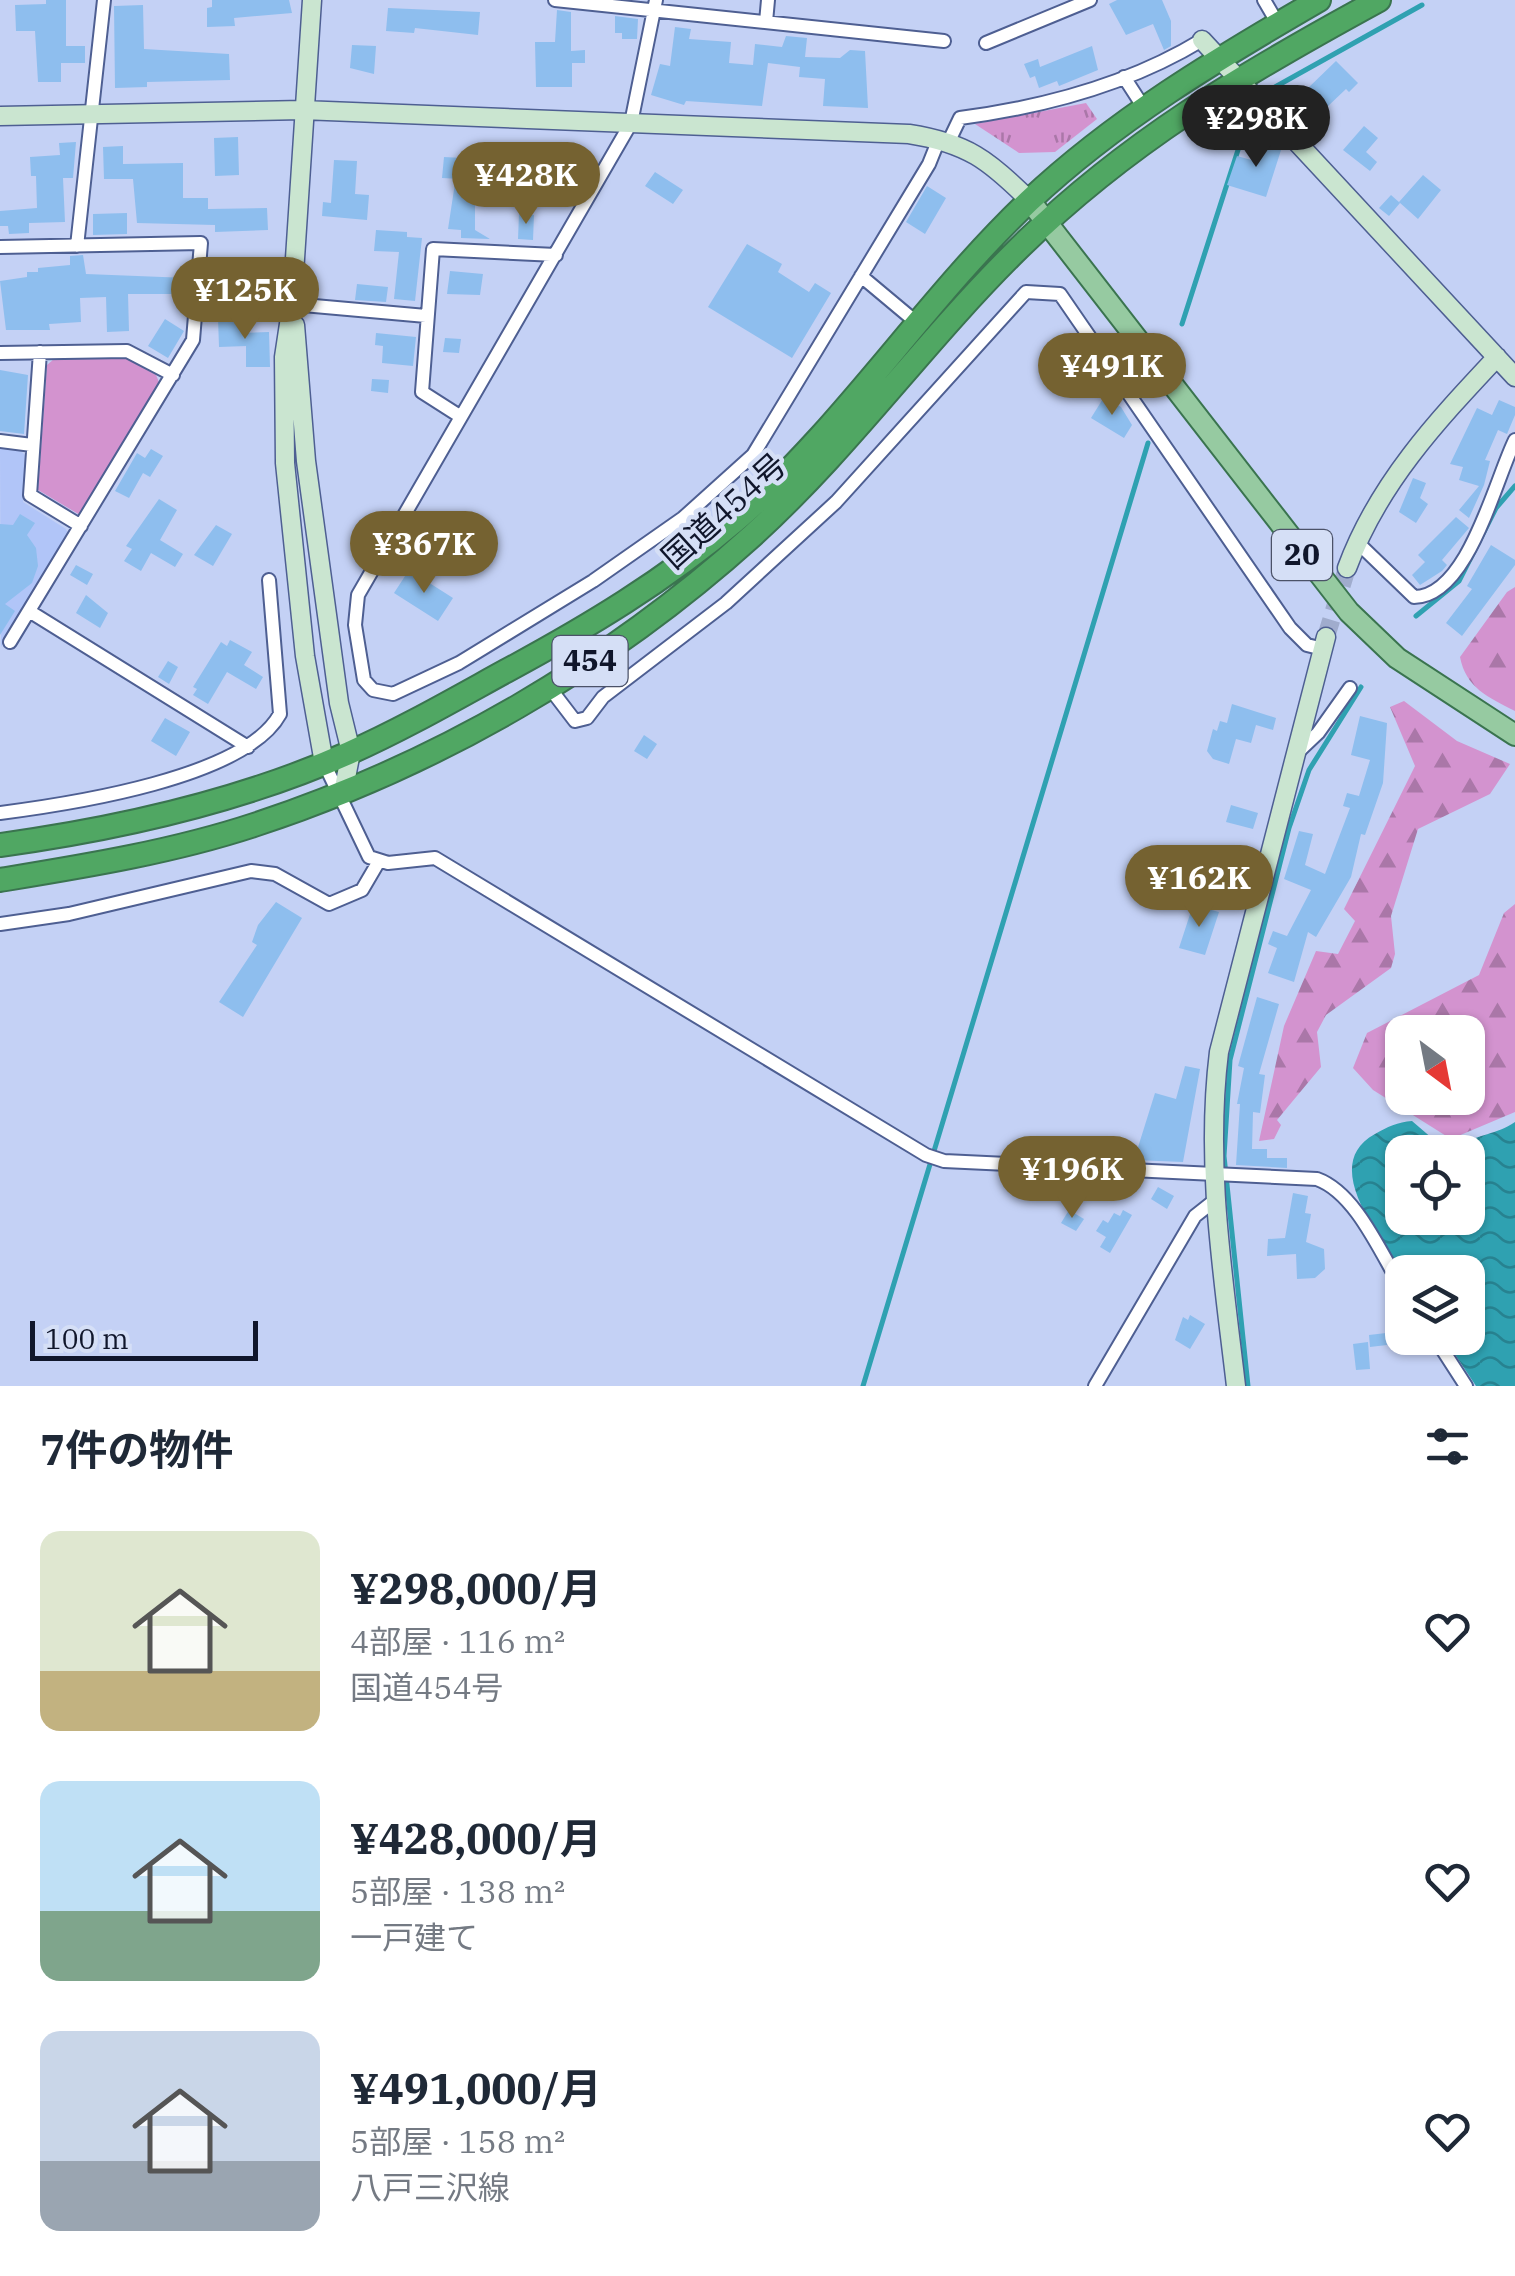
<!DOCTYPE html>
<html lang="ja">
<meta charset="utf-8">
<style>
:root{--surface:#fff;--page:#f6f6f7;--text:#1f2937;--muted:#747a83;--accent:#756231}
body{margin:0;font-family:"IBM Plex Serif","Noto Sans JP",serif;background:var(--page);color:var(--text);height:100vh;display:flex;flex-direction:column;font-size:38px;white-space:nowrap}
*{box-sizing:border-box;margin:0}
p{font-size:32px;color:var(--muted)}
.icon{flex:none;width:55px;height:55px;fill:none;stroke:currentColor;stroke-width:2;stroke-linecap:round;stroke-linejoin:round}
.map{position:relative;height:1386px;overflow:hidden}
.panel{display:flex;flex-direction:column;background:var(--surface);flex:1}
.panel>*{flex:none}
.needle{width:65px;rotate:148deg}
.fabs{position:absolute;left:1385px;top:1015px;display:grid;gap:20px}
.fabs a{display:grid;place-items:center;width:100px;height:100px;border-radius:20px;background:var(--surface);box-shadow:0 2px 8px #0004;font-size:50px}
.scale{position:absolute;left:30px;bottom:25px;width:228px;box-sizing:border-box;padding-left:10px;border:5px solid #10162b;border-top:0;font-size:28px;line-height:35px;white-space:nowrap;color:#10162b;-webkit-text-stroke:8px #d5dff6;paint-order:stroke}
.price{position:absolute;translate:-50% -85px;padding:0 22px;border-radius:35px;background:var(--accent);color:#fff;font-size:32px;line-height:65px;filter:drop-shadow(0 2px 5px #0008)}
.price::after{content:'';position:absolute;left:50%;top:60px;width:30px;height:22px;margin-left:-15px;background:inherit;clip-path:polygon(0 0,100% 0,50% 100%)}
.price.active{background:#222;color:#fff}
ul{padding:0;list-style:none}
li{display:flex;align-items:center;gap:30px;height:250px;padding:0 40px}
li span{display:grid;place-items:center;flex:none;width:280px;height:200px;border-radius:20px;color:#555}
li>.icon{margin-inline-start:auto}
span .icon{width:120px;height:120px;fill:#fffc;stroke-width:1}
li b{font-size:42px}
h2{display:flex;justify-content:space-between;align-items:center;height:120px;padding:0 40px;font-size:42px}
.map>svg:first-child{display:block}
</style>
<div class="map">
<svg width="1515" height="1386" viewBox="0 0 1515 1386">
<defs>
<pattern id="grass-tufts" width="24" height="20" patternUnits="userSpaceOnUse" patternTransform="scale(2.5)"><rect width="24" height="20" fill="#d393cf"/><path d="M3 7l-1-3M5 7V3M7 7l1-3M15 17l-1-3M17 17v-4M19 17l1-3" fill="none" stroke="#aa77a8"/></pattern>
<pattern id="forest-firs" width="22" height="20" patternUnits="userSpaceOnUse" patternTransform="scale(2.5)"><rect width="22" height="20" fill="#d393cf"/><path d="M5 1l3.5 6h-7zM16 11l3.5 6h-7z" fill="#aa77a8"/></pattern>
<pattern id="water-waves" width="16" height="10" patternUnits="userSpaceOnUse" patternTransform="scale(2.5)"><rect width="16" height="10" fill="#2fa1b1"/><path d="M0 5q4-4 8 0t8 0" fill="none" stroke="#278290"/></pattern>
</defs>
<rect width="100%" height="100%" fill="#c4d1f5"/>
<path fill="#b1c5f8" d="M0 447 20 450 26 456 23 502 66 529 69 536 1 647Z"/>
<path fill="url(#grass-tufts)" d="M1086 103 1097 119 1055 152 1019 153 975 124Z"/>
<path fill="url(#forest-firs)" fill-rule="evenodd" d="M1515 587V711C1488 697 1466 688 1460 657L1507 592Z
M1404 701 1457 741 1510 764 1490 794 1418 829 1391 916 1395 954 1391 968 1326 1015 1317 1032 1321 1067 1277 1120 1281 1125 1274 1139 1259 1141 1284 1026 1316 951 1338 954 1355 921 1344 909 1415 766 1390 707Z
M1515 904V1112L1451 1139 1373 1090 1353 1068 1367 1033 1479 975 1504 913ZM1468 1032V1098H1402V1032Z"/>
<path fill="#d393cf" d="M124 357 156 375 159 382 80 515 38 490 47 365 54 359Z"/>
<path fill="url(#water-waves)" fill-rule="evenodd" d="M1412 1121 1440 1145 1459 1147C1479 1133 1496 1135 1515 1122V1386H1476L1444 1338H1468V1272H1403C1382 1238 1318 1165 1375 1134 1387 1127 1398 1122 1412 1121ZM1402 1152H1468V1218H1402Z"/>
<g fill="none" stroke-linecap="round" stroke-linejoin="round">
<path stroke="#2fa1b1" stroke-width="5" d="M1275 87 1422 5
M1182 324 1247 122
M1416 616 1459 581 1496 508 1515 486
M863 1386 1148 443
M1248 1386 1224 1156 1230 1060 1289 828 1309 770 1361 687"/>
</g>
<path fill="#8ebeee" d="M46 0H66V46H85V63H61V82H38L35 31H16L15 5 46 4Z
M212 0H289L292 13 234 18 235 26 207 27V8L212 7Z
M1117 0H1162L1171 21V46L1164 50 1153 24 1126 35 1109 4Z
M143 5 144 49 229 54 230 80 147 82V87L115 88 114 6Z
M388 8 480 12 478 35 415 28 414 33 386 31Z
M557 10 571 12V51L585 50V63H572V87H536L535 42H555Z
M615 16 638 19 637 39H622V33H615Z
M675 27 691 29 689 39 731 42 729 63 753 65 755 44 782 47 786 36 807 38 805 57 840 58 850 50 865 51 868 108 823 106 825 79 799 77 800 67 768 63 762 106 686 101 684 105 651 95 660 64 670 66Z
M352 45 376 46 374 74 350 68Z
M1092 46 1098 70 1059 86 1057 81 1039 88 1035 76 1030 78 1024 64 1038 59 1040 67Z
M1336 61 1358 83 1349 92 1346 89 1306 127 1292 112 1312 94 1307 89Z
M1364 126 1378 138 1366 152 1377 162 1370 171 1343 150Z
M238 137 239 175 215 176 214 138Z
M1261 140 1282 147 1266 197 1227 185 1237 156 1255 161Z
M76 142 73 178H63L65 222 29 223V233L9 234 8 226H0V211L37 208 36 176H31L30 157 60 155 59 143Z
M123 146V164L183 163V198H208V209L267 208 268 230 215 232V225L137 223 133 179H104L103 147Z
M554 153 575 154 574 177H568L564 184 563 205 524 204 525 181H517L518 158 554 159Z
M444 157 463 158 461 179 442 178Z
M334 160 357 161 355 194 369 195 367 220 322 216 323 202 331 203Z
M655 172 683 190 673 204 645 186Z
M1423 175 1441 190 1418 219 1399 202Z
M455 183 475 184V230L490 239 461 238V230L448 229Z
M927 186 946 198 925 234 906 222Z
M1391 195 1400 203 1389 216 1379 208Z
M127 213V234L93 235V214Z
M519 214 534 215 533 240 518 239Z
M376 230 407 232V237L422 238 415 301 394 299 399 252 374 251Z
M747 244 782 264 778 272 809 292 815 283 831 293 792 358 708 307Z
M83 255 86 274 188 278 187 294H128L129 331 107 332 106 297 80 298 81 322 49 324 50 330H6L0 281 27 277V272H38V268L70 265V256Z
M450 271 483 274 480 295 447 294Z
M357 284 388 287 386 302 355 300Z
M218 318H241V333L269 332 270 367H246V346L219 347Z
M165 319 184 331 168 358 148 346Z
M376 333 416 337 413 366 382 363 383 346 375 345Z
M445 338 461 339 459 353 443 352Z
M0 370 28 375 24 434 0 431Z
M372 379 389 380 388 393 371 391Z
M1104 397 1121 407 1132 425 1124 438 1091 418Z
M1499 400 1515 407V415L1507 434 1498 430 1485 460 1490 461 1484 485 1469 518 1459 510 1479 486 1459 480 1463 467 1450 464 1477 408 1492 415Z
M151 449 163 456 150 477 143 473 129 498 115 491 137 453 145 458Z
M1413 478 1426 483 1420 498 1428 504 1416 523 1399 512Z
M159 499 177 510 160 540 183 554 175 567 151 553 141 571 124 561 132 549 126 546Z
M20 514 35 523 27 535 36 548 38 566 32 583 5 604 15 611 0 635V524L13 525Z
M1456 517 1469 528 1442 560 1447 565 1442 571 1420 585 1412 575 1425 562 1418 555Z
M216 525 232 534 213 566 194 555Z
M1491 545 1515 560V565L1462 636 1446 623 1472 589 1467 586Z
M76 565 93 574 87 585 70 575Z
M409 570 453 598 438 621 394 593Z
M86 595 108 613 100 628 76 613Z
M230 640 252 652 244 665 263 677 256 689 227 672 208 704 193 695 197 689 193 687 221 642 227 646Z
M168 661 178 667 169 684 158 677Z
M1232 704 1276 718 1273 730 1256 725 1251 743 1236 739 1229 764 1213 759 1207 751 1213 729 1217 731 1220 721 1227 723Z
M1360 716 1387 723 1383 783 1365 835 1361 834 1351 877 1316 937 1308 932 1294 982 1268 973 1277 948 1268 944 1273 931 1287 936 1311 890 1284 879 1299 831 1313 834 1305 865 1325 874 1350 808 1343 806 1347 793 1359 796 1370 760 1351 755Z
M165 718 190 732 176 756 151 741Z
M644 735 657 744 647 759 634 751Z
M1231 805 1258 813 1253 829 1226 822Z
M276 902 302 918 243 1017 219 1002 257 945 252 942 258 925Z
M1193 905 1219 912 1205 955 1179 948Z
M1257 997 1279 1004 1259 1074 1265 1075 1260 1113 1253 1112 1252 1149H1267V1158H1287V1168L1236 1165 1240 1104H1237L1244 1068 1238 1066Z
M1185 1066 1200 1069 1183 1162 1134 1160 1155 1093 1176 1099Z
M1158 1187 1174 1196 1167 1209 1151 1199Z
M1293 1193 1308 1196 1305 1213 1311 1214 1306 1242 1324 1249 1325 1269 1315 1278 1297 1279 1296 1254 1267 1256 1268 1239 1285 1238Z
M1069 1210 1084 1219 1076 1231 1061 1223Z
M1123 1210 1132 1215 1110 1253 1100 1247 1106 1237 1096 1231 1103 1220 1108 1223 1114 1213 1120 1216Z
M1190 1315 1205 1324 1190 1349 1175 1340 1183 1317 1188 1320Z
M1386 1333 1387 1345 1370 1347 1369 1335Z
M1368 1342 1370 1369 1356 1370 1353 1344Z"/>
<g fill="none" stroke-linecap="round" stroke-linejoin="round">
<path stroke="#a0accd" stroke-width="18" stroke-dasharray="18 9" stroke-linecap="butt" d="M1326 637 1347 568"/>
<defs>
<path id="street" d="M555 0 944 41
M656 0 631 123 358 595 355 625 364 680 373 690 393 694 459 663 593 581 683 518 753 455 929 164 939 139
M1264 0 1278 24
M766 22 768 0
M986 43 1090 0
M1124 77 1144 108
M949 141 960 118C1044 107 1128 85 1202 40
M77 246 104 0
M0 247 201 243 193 340 10 642
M861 276 916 322
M292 304 426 316
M40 352 30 495 81 526
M0 353 127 351 173 375
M458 415 422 392 433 249 556 255
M0 441 32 445
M1357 542 1414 597C1468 597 1495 480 1515 440
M29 611 248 747
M549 687 575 721 587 718 603 697 726 603 836 502 1026 292 1060 294 1290 628 1307 645 1323 649
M1298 752 1318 733 1350 688
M324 763 369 857 388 863 435 858 926 1155 944 1161 1317 1179C1356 1193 1381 1254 1402 1288
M0 813C70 804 245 778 280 714L269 580
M0 924 69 914 251 871 275 874 329 904 362 890 379 861
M1435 1338 1466 1386
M1095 1386 1195 1216 1214 1201"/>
<path id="secondary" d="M312 0 292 304 284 357 285 463 305 656 324 763
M1202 40 1515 377
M0 116 302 110 909 134C967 143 989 160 1030 201
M295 325 306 461 339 703 351 752 343 793
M1347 568C1378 484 1436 422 1497 357
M1236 1386C1223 1274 1205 1165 1219 1052L1326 637"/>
<path id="primary" d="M1030 201 1349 612 1397 658 1515 735"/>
<path id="highway" d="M0 845C117 829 241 801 349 753 403 729 455 699 506 671 586 628 666 580 735 521 845 426 924 301 1029 201 1115 120 1217 59 1319 0
M0 880C85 866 172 852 254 825 437 765 609 665 752 536 848 449 923 343 1015 252 1126 142 1243 74 1379 0"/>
</defs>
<use href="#street" stroke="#4e5f92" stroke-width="16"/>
<use href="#secondary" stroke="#4e5f92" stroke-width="21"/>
<use href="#primary" stroke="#3a744f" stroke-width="24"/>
<use href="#highway" stroke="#3a744f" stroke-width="26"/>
<use href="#street" stroke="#fff" stroke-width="12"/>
<use href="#secondary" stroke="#cae5d0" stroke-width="18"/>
<use href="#primary" stroke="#96caa1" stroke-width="20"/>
<use href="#highway" stroke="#50a763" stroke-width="22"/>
</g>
<g text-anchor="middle" stroke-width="9" stroke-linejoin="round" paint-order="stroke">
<g fill="#d5dff6" stroke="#4b5268" stroke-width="2.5">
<rect x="1272" y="530" width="60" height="50" rx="8"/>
<rect x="552.5" y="636" width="75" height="50" rx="8"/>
</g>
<g font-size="30" font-weight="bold" fill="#10162b">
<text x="1302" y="565">20</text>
<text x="590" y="671">454</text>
</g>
<g font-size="32" fill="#10162b" stroke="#d5dff6">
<text transform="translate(724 511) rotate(-42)" y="11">国道454号</text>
</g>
</g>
</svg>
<div class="fabs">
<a><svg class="needle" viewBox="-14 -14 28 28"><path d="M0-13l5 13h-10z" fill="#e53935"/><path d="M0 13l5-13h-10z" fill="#747a83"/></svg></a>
<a><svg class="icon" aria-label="locate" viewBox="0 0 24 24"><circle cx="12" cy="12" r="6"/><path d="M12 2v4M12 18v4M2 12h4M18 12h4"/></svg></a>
<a><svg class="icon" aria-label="layers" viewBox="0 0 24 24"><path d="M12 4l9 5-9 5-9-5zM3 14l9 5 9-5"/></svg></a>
</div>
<div class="scale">100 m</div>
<b class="price active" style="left:1256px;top:170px">¥298K</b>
<b class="price" style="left:526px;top:227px">¥428K</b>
<b class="price" style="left:245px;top:342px">¥125K</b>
<b class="price" style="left:1112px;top:418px">¥491K</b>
<b class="price" style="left:424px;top:596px">¥367K</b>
<b class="price" style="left:1199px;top:930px">¥162K</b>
<b class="price" style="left:1072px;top:1221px">¥196K</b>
</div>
<section class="panel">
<h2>7件の物件<svg class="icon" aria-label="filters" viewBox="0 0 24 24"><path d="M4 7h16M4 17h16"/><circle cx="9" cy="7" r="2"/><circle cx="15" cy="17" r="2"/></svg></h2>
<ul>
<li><span style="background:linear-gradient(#dfe7d0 70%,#c2b280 0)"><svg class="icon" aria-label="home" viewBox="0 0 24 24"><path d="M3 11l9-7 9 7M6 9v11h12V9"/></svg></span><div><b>¥298,000/月</b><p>4部屋 · 116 m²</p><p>国道454号</p></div><svg class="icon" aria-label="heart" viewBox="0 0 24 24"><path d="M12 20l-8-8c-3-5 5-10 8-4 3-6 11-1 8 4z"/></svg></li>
<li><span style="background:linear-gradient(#bfe0f5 65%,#7fa58c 0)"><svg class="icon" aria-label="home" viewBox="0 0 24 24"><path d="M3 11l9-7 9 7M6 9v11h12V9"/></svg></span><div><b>¥428,000/月</b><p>5部屋 · 138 m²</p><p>一戸建て</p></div><svg class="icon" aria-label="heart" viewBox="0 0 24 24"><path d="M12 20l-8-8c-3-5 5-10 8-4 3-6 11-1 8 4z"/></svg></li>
<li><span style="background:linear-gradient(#c9d6e8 65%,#9aa5b1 0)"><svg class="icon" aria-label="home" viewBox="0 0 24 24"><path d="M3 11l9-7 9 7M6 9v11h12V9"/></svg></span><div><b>¥491,000/月</b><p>5部屋 · 158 m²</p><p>八戸三沢線</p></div><svg class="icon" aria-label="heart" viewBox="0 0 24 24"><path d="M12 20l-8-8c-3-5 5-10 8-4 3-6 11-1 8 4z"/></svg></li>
</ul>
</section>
